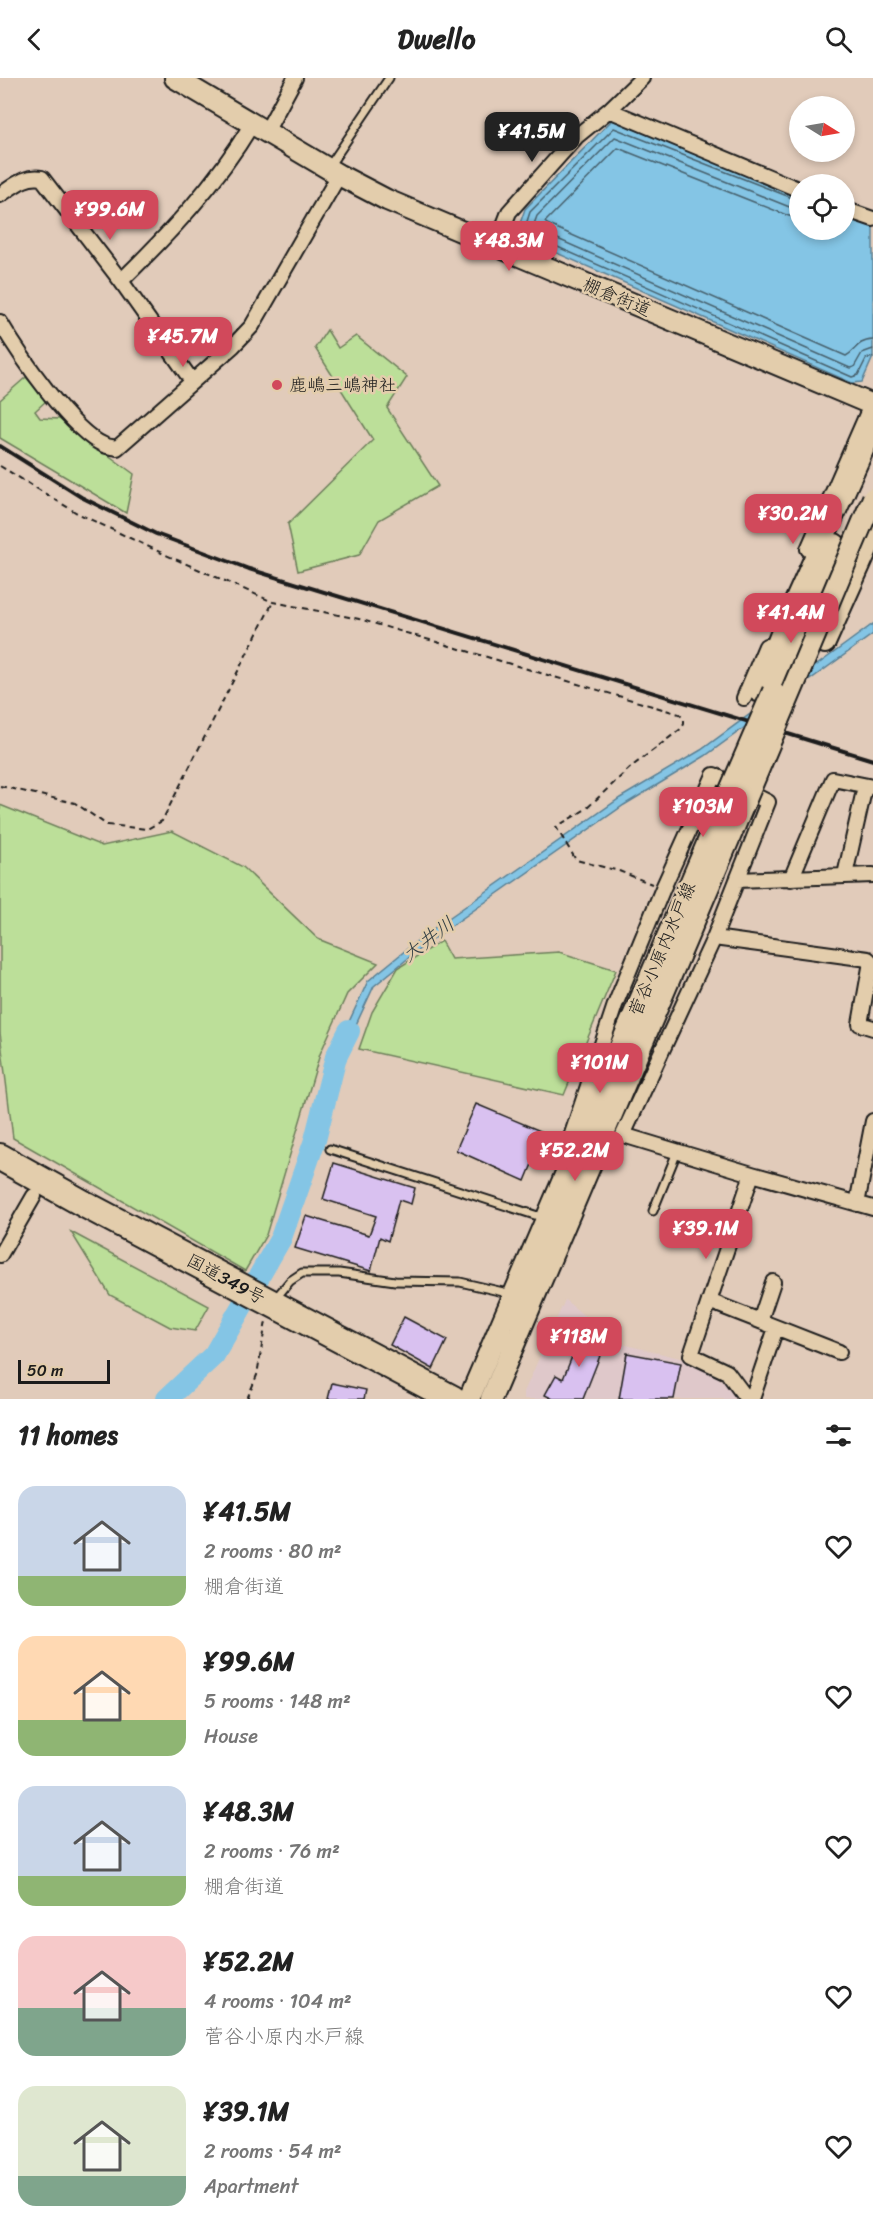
<!DOCTYPE html>
<meta charset="utf-8">
<style>
:root{--surface:#fff;--page:#f6f6f6;--text:#222;--muted:#767676;--accent:#d1495b}
body{margin:0;font-family:Sriracha,"Klee One",sans-serif;background:var(--page);color:var(--text);height:100vh;display:flex;flex-direction:column;font-size:22px;white-space:nowrap}
*{box-sizing:border-box;margin:0}
p{font-size:20px;color:var(--muted)}
.icon{flex:none;width:33px;height:33px;fill:none;stroke:currentColor;stroke-width:2;stroke-linecap:round;stroke-linejoin:round}
.map{position:relative;height:1321px;overflow:hidden}
.details{display:flex;flex-direction:column;background:var(--surface);flex:1}
.details>*{flex:none}
.needle{width:39px;rotate:101deg}
.controls{position:absolute;left:789px;top:18px;display:grid;gap:12px}
.controls a{display:grid;place-items:center;width:66px;height:66px;border-radius:50%;background:var(--surface);box-shadow:0 3px 9px #0003;font-size:30px}
.scale{position:absolute;left:18px;bottom:15px;width:92px;box-sizing:border-box;padding-left:6px;border:3px solid #1c1c1c;border-top:0;font-size:16px;line-height:21px;white-space:nowrap;color:#1c1c1c;-webkit-text-stroke:4px #e3cdac;paint-order:stroke}
.price{position:absolute;translate:-50% -51px;padding:0 14px;border-radius:12px;background:var(--accent);color:#fff;font-size:20px;line-height:39px;filter:drop-shadow(0 2px 3px #0008)}
.price::after{content:'';position:absolute;left:50%;top:36px;width:18px;height:14px;margin-left:-9px;background:inherit;clip-path:polygon(0 0,100% 0,50% 100%)}
.price.active{background:#222;color:#fff}
ul{padding:0;list-style:none}
li{display:flex;align-items:center;gap:18px;height:150px;padding:0 18px}
li span{display:grid;place-items:center;flex:none;width:168px;height:120px;border-radius:18px;color:#555}
li>.icon{margin-inline-start:auto}
span .icon{width:72px;height:72px;fill:#fffc;stroke-width:1}
li b{font-size:26px}
h2{display:flex;justify-content:space-between;align-items:center;height:72px;padding:0 18px;font-size:26px}
header{display:flex;justify-content:space-between;align-items:center;height:78px;padding:0 18px;background:var(--surface);font-size:27px;font-weight:800}
.map>svg:first-child{display:block}
</style>
<header><svg class="icon" aria-label="back" viewBox="0 0 24 24"><path d="M15 5l-7 7 7 7"/></svg>Dwello<svg class="icon" aria-label="search" viewBox="0 0 24 24"><circle cx="10" cy="10" r="6"/><path d="M15 15l6 6"/></svg></header>
<div class="map">
<svg width="873" height="1321" viewBox="0 0 873 1321">
<rect width="100%" height="100%" fill="#e1cbba"/>
<filter id="ink" filterUnits="userSpaceOnUse"><feTurbulence type="fractalNoise" baseFrequency=".0167" numOctaves="2"/><feDisplacementMap in="SourceGraphic" scale="12" xChannelSelector="R" yChannelSelector="G"/><feConvolveMatrix kernelMatrix="1 2 1 2 8 2 1 2 1" color-interpolation-filters="sRGB"/></filter>
<g filter="url(#ink)">
<path fill="#dfc8ca" d="M565 1222 618 1265 696 1284 733 1310 743 1321H524V1314Z"/>
<path fill="#bcdf99" stroke="#6c7e5a" stroke-width="1.5" d="M327 252 338 270 356 258 407 299 387 330 438 408 379 442 359 477 298 493 288 446 373 362 315 270Z
M26 299 46 323 35 333 40 340 59 341 134 396 126 435 0 360V322Z
M0 727 102 768 172 753 243 789 318 861 378 885 347 916 320 976 266 1157 245 1193 13 1060 0 955Z
M441 863 451 881 559 874 616 892 564 1017 359 971 372 934 398 890Z
M71 1154 209 1228 195 1253 170 1249 110 1217Z"/>
<path fill="#84c5e5" stroke="#5a8195" stroke-width="1.5" d="M612 42 799 118 800 152H844L845 136 873 148V279L862 304 852 305 516 157 525 131Z
M873 546V556L705 678 624 727 427 865 374 908 340 981 333 978 368 903 423 858 620 720 701 672Z"/>
<g fill="none" stroke-linecap="round" stroke-linejoin="round">
<path stroke="#46606c" stroke-width="1.5" d="M800 123 614 50 530 134 524 153 526 155 852 299 858 297 866 281 873 279
M800 131 792 130 615 59 537 138 533 149 535 151 850 290 854 289 862 275 873 271
M800 140 789 138 618 70 545 144 547 146 846 278C857 272 856 263 873 262"/>
<path stroke="#84c5e5" stroke-width="22" d="M167 1321 214 1277 281 1160 315 1062 336 979 349 953"/>
</g>
<path fill="#d9c1f0" stroke="#1c1c1c" stroke-width="1.5" d="M476 1026 545 1055 525 1103 456 1072Z
M334 1085 415 1110 411 1126 399 1122 388 1163 380 1159 371 1193 295 1170 306 1138 369 1157 376 1138 323 1121Z
M404 1239 447 1262 433 1291 390 1267Z
M584 1249 607 1260 583 1321H553L545 1317 556 1297 563 1301Z
M627 1275 681 1285 674 1321H619Z
M332 1305 366 1312 364 1321H328Z"/>
<g fill="none" stroke-linecap="round" stroke-linejoin="round">
<defs>
<path id="lane" d="M328 90 389 0
M330 1071 544 1140
M653 1133 677 1074
M275 1221 290 1203 302 1195H339L395 1203 460 1204 512 1216"/>
<path id="street" d="M609 32 800 112
M266 54 295 0
M0 117C14 108 25 97 42 100L121 203 192 303
M844 131 873 141
M496 168 509 134 577 58 609 32 642 0
M121 203C172 153 215 107 252 46
M0 244C19 276 71 353 104 367 108 369 113 369 117 370L233 268 252 248 339 97
M808 471 871 327
M744 620 766 568
M845 797 865 708
M791 801 833 701 873 709
M737 802 873 797
M714 860 868 881 873 886
M871 884 860 946 873 950
M566 1074 615 927 663 810 714 697 768 724 714 860 623 1057 752 1096 873 1130
M857 1126 873 1043
M0 1177 34 1118
M709 1223 839 1274
M760 1243 773 1204
M747 1321 727 1294 691 1277 752 1096
M752 1321 776 1250"/>
<path id="secondary" d="M175 0 339 97 387 122 873 327
M825 565 873 458
M758 613 785 546 873 350
M773 613 835 466
M469 1321 727 719
M491 1321 744 726"/>
<path id="highway" d="M0 1079 86 1127 453 1321"/>
</defs>
<use href="#lane" stroke="#1c1c1c" stroke-width="11"/>
<use href="#street" stroke="#1c1c1c" stroke-width="18"/>
<use href="#secondary" stroke="#1c1c1c" stroke-width="24"/>
<use href="#highway" stroke="#1c1c1c" stroke-width="30"/>
<path stroke="#1c1c1c" stroke-width="2" stroke-dasharray="6 4.5" stroke-linecap="butt" d="M0 388 77 435 166 477 273 524 359 541 679 636 684 641V646L682 650 631 689 586 731 556 749 576 782 619 793 652 806
M0 708 75 725 107 747 147 751 162 743 273 524
M247 1321 257 1297 266 1243"/>
<use href="#lane" stroke="#e3cdac" stroke-width="7"/>
<use href="#street" stroke="#e3cdac" stroke-width="14"/>
<use href="#secondary" stroke="#e3cdac" stroke-width="20"/>
<use href="#highway" stroke="#e3cdac" stroke-width="26"/>
<path stroke="#1c1c1c" stroke-width="4" d="M0 368 81 419 156 456 249 491 873 682"/>
<defs>
<path id="secondary-bridge" d="M727 719 773 613
M744 726 873 420"/>
</defs>
<use href="#secondary-bridge" stroke="#1c1c1c" stroke-width="24" stroke-linecap="butt"/>
<use href="#secondary-bridge" stroke="#e3cdac" stroke-width="20"/>
</g>
</g>
<circle fill="#d1495b" stroke="#e3cdac" stroke-width="2" cx="277" cy="307" r="6"/>
<g text-anchor="middle" stroke-width="5" stroke-linejoin="round" paint-order="stroke">
<g font-size="18" fill="#1c1c1c" stroke="#e3cdac">
<text transform="translate(617 219) rotate(23)" y="6">棚倉街道</text>
<text transform="translate(662 871) rotate(-67)" y="6">菅谷小原内水戸線</text>
<text transform="translate(226 1201) rotate(28)" y="6">国道349号</text>
</g>
<g font-size="18" fill="#1c1c1c" stroke="#e3cdac" text-anchor="start">
<text x="289" y="313">鹿嶋三嶋神社</text>
</g>
<g font-size="20" font-style="italic" fill="#313e44" stroke="#e3cdac">
<text transform="translate(428 861) rotate(-37)" y="7">大井川</text>
</g>
</g>
</svg>
<div class="controls">
<a><svg class="needle" viewBox="-14 -14 28 28"><path d="M0-13l5 13h-10z" fill="#e53935"/><path d="M0 13l5-13h-10z" fill="#767676"/></svg></a>
<a><svg class="icon" aria-label="locate" viewBox="0 0 24 24"><circle cx="12" cy="12" r="6"/><path d="M12 2v4M12 18v4M2 12h4M18 12h4"/></svg></a>
</div>
<div class="scale">50 m</div>
<b class="price active" style="left:532px;top:85px">¥41.5M</b>
<b class="price" style="left:110px;top:163px">¥99.6M</b>
<b class="price" style="left:509px;top:194px">¥48.3M</b>
<b class="price" style="left:183px;top:290px">¥45.7M</b>
<b class="price" style="left:793px;top:467px">¥30.2M</b>
<b class="price" style="left:791px;top:566px">¥41.4M</b>
<b class="price" style="left:703px;top:760px">¥103M</b>
<b class="price" style="left:600px;top:1016px">¥101M</b>
<b class="price" style="left:575px;top:1104px">¥52.2M</b>
<b class="price" style="left:706px;top:1182px">¥39.1M</b>
<b class="price" style="left:579px;top:1290px">¥118M</b>
</div>
<section class="details">
<h2>11 homes<svg class="icon" aria-label="filters" viewBox="0 0 24 24"><path d="M4 7h16M4 17h16"/><circle cx="9" cy="7" r="2"/><circle cx="15" cy="17" r="2"/></svg></h2>
<ul>
<li><span style="background:linear-gradient(#c9d6e8 75%,#8fb573 0)"><svg class="icon" aria-label="home" viewBox="0 0 24 24"><path d="M3 11l9-7 9 7M6 9v11h12V9"/></svg></span><div><b>¥41.5M</b><p>2 rooms · 80 m²</p><p>棚倉街道</p></div><svg class="icon" aria-label="heart" viewBox="0 0 24 24"><path d="M12 20l-8-8c-3-5 5-10 8-4 3-6 11-1 8 4z"/></svg></li>
<li><span style="background:linear-gradient(#ffd9b3 70%,#8fb573 0)"><svg class="icon" aria-label="home" viewBox="0 0 24 24"><path d="M3 11l9-7 9 7M6 9v11h12V9"/></svg></span><div><b>¥99.6M</b><p>5 rooms · 148 m²</p><p>House</p></div><svg class="icon" aria-label="heart" viewBox="0 0 24 24"><path d="M12 20l-8-8c-3-5 5-10 8-4 3-6 11-1 8 4z"/></svg></li>
<li><span style="background:linear-gradient(#c9d6e8 75%,#8fb573 0)"><svg class="icon" aria-label="home" viewBox="0 0 24 24"><path d="M3 11l9-7 9 7M6 9v11h12V9"/></svg></span><div><b>¥48.3M</b><p>2 rooms · 76 m²</p><p>棚倉街道</p></div><svg class="icon" aria-label="heart" viewBox="0 0 24 24"><path d="M12 20l-8-8c-3-5 5-10 8-4 3-6 11-1 8 4z"/></svg></li>
<li><span style="background:linear-gradient(#f6c9c9 60%,#7fa58c 0)"><svg class="icon" aria-label="home" viewBox="0 0 24 24"><path d="M3 11l9-7 9 7M6 9v11h12V9"/></svg></span><div><b>¥52.2M</b><p>4 rooms · 104 m²</p><p>菅谷小原内水戸線</p></div><svg class="icon" aria-label="heart" viewBox="0 0 24 24"><path d="M12 20l-8-8c-3-5 5-10 8-4 3-6 11-1 8 4z"/></svg></li>
<li><span style="background:linear-gradient(#dfe7d0 75%,#7fa58c 0)"><svg class="icon" aria-label="home" viewBox="0 0 24 24"><path d="M3 11l9-7 9 7M6 9v11h12V9"/></svg></span><div><b>¥39.1M</b><p>2 rooms · 54 m²</p><p>Apartment</p></div><svg class="icon" aria-label="heart" viewBox="0 0 24 24"><path d="M12 20l-8-8c-3-5 5-10 8-4 3-6 11-1 8 4z"/></svg></li>
</ul>
</section>
